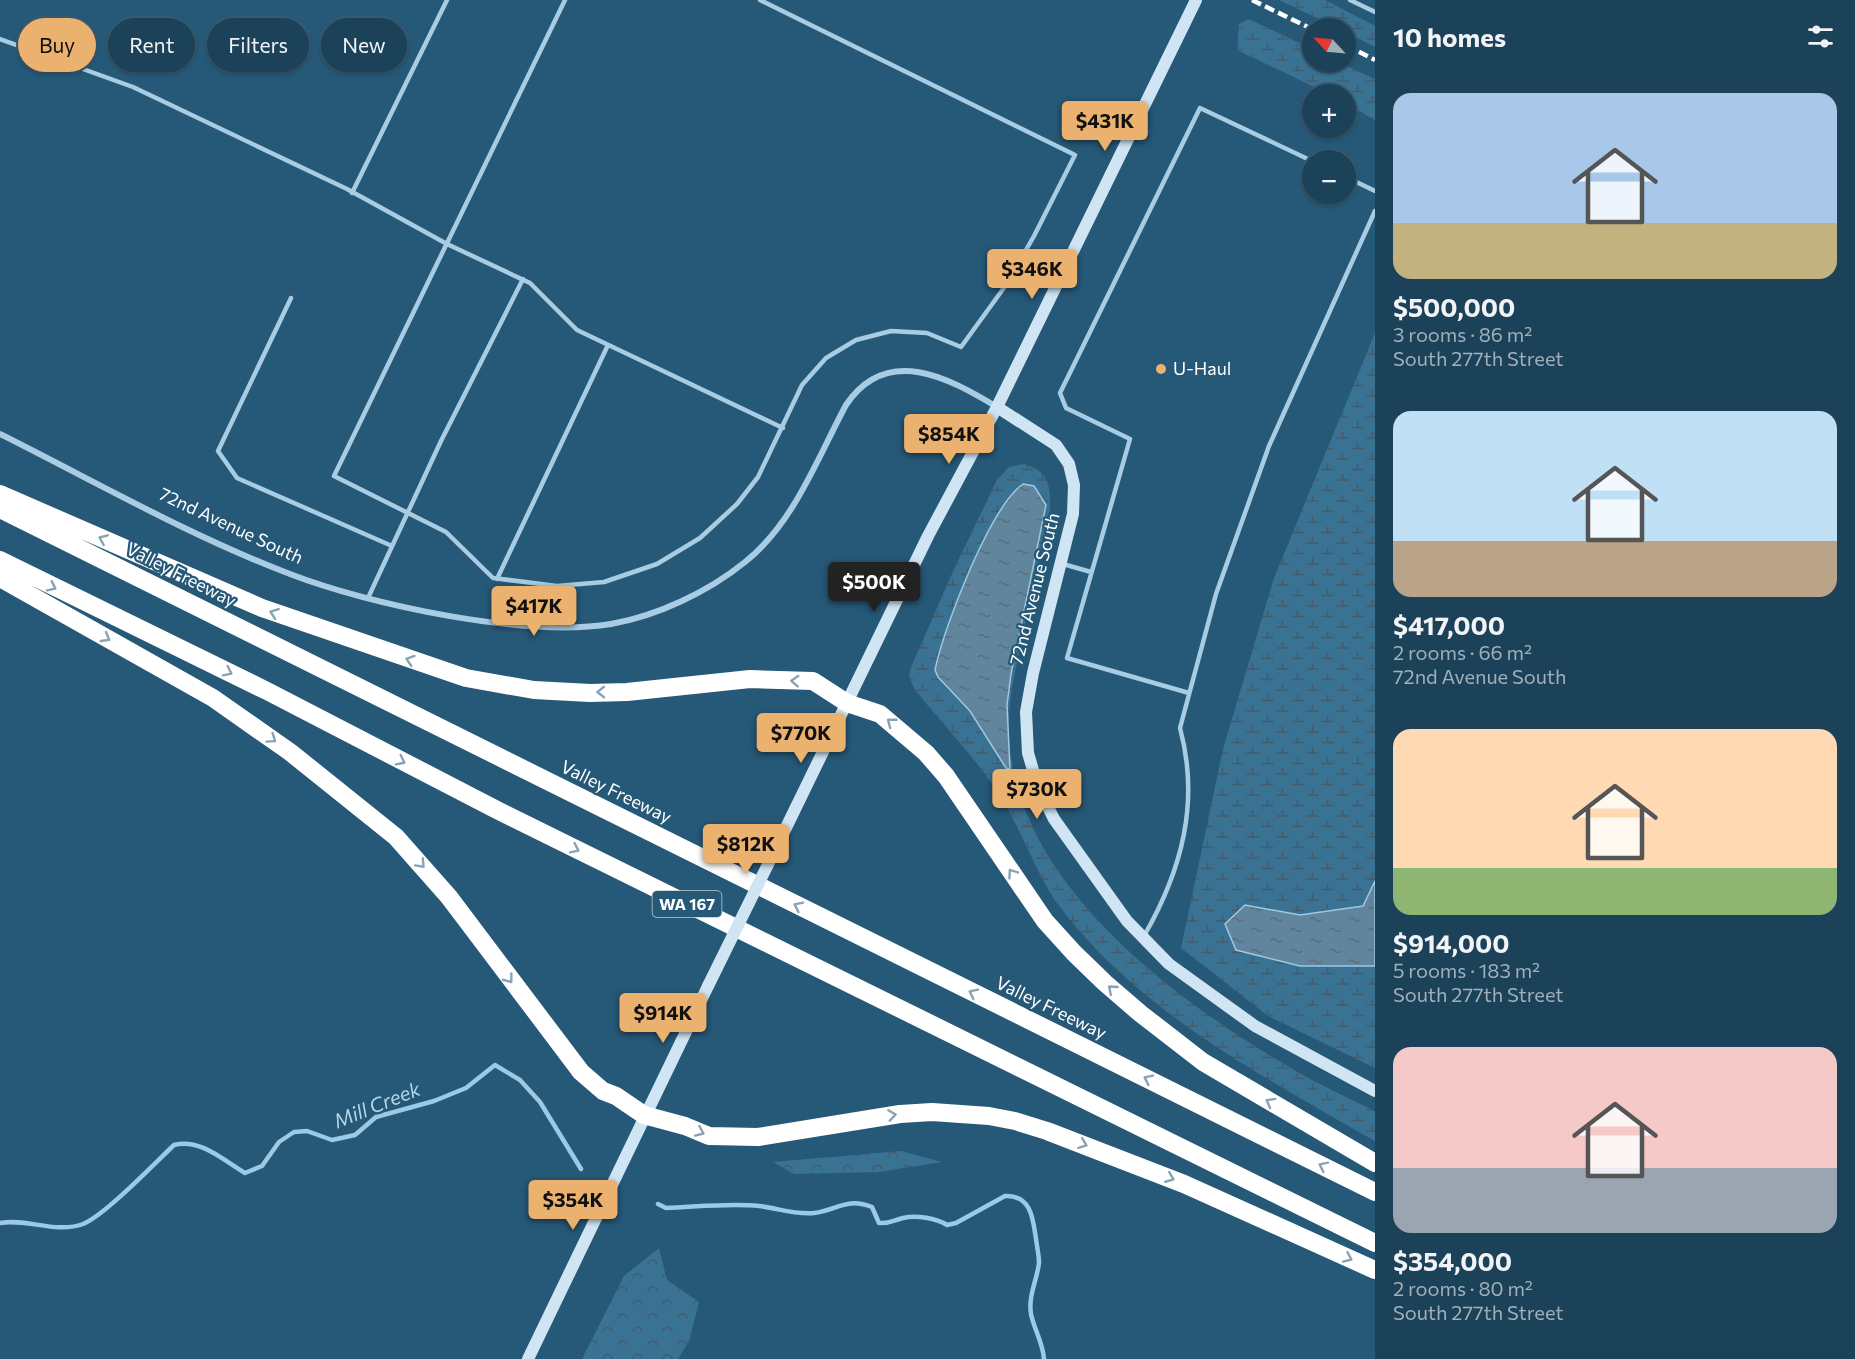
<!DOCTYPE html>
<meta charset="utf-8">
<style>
:root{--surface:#1c4259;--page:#294d62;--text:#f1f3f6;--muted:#a0b0ba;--line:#3a5b6f;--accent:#ebb16e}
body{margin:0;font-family:Commissioner,sans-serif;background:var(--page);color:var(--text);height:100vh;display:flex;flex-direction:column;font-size:22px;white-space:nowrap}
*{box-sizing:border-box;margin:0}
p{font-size:20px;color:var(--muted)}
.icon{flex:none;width:33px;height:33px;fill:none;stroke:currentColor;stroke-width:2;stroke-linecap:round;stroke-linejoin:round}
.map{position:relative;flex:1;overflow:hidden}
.sheet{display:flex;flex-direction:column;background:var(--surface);width:480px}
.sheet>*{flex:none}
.guide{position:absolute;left:18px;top:18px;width:570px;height:54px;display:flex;gap:12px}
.needle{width:39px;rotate:296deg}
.tools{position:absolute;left:1302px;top:18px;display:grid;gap:12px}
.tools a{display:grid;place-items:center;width:54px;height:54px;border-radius:50%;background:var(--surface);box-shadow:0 2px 4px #0004,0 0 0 2px var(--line);font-size:30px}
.price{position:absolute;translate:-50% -51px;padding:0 14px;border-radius:6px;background:var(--accent);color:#111;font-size:20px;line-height:39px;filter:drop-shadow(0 2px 3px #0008)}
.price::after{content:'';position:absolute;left:50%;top:36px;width:18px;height:14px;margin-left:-9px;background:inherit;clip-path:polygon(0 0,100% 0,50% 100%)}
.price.on{background:#222;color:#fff}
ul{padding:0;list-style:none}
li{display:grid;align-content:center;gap:12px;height:318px;padding:0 18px}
li span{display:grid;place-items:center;height:186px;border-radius:18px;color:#555}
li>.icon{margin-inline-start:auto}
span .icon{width:108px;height:108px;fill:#fffc;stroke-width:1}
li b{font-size:26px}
h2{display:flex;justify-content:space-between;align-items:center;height:72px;padding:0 18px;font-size:26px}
.tag{padding:0 21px;border-radius:27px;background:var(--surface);box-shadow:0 2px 4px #0004,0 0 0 2px var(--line);font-size:21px;line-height:54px}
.tag.on{background:var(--accent);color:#111}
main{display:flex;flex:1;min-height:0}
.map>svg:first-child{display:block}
</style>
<main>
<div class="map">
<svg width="1375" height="1359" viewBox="0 0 1375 1359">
<defs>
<pattern id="forest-crowns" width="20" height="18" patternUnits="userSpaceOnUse" patternTransform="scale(1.5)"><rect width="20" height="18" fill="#3a7294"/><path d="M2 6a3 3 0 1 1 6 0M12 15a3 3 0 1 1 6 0" fill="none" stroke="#455b69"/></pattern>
<pattern id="wetland-marsh" width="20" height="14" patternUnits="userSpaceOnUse" patternTransform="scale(1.5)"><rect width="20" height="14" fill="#3a7294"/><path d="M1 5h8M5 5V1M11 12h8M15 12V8" fill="none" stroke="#455b69"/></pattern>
<pattern id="water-ripples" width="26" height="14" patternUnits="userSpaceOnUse" patternTransform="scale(1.5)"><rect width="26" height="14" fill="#61859c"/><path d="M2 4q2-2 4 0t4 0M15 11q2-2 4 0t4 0" fill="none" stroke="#596e7c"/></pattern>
</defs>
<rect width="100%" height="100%" fill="#265877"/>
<path fill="url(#forest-crowns)" d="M901 1151 942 1162 879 1172 794 1174 773 1162Z
M659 1248 667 1280 699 1302 689 1341 678 1359H582L624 1276Z"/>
<path fill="url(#wetland-marsh)" d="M1279 0H1325L1375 26V47L1346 32V28H1338Z
M1249 19 1312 49V62H1338L1375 79V120L1346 104V94H1329L1237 50 1239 24Z
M1375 333V881L1363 906 1300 915 1245 905 1300 966H1375V1068L1268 1016 1181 948 1223 749 1274 578Z
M1024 464C1049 471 1051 486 1050 510 1041 551 1032 593 1023 634 1016 669 1007 702 1009 737 1016 885 1178 1002 1294 1070 1320 1085 1348 1098 1375 1111V1141C1264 1077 1144 1015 1063 911 1036 877 1024 833 1000 796 976 758 943 725 915 690L909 677 911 667 955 567 997 480 1009 467Z"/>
<path fill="url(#water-ripples)" stroke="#9cc9e3" stroke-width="1.5" d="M1023 484 1034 486 1046 505 1011 674 1007 705 1010 769 1006 768 970 711 938 677 935 670C943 629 990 507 1023 484Z
M1375 881V966H1300L1236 950 1225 924 1245 905 1300 915 1363 906Z"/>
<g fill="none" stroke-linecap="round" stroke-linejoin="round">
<path stroke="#9cc9e3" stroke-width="4.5" d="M658 1204 666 1208C696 1207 729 1203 759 1206 777 1208 795 1215 814 1213 837 1210 847 1197 872 1207L879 1223C890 1224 894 1220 903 1218 917 1215 936 1218 947 1225L956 1223 1005 1196C1031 1195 1033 1218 1036 1239 1037 1247 1039 1255 1039 1263 1037 1280 1028 1296 1031 1314 1034 1329 1043 1343 1044 1359
M0 1223C26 1218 56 1234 83 1224 105 1215 155 1163 174 1145 200 1138 223 1160 245 1173L262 1166 279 1142 294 1132 307 1131 332 1140 355 1135 376 1117 434 1101 466 1088 495 1065 520 1080 540 1102 581 1169"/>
<path stroke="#a8cde2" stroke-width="4.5" d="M565 0 334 476 446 532 493 578 557 586 604 582 657 564 700 538 737 504 758 477 802 385 826 358 856 340 891 331 927 333 961 347 1006 285 1034 236 1075 155 760 0
M1350 0 1375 12
M0 39 133 87 347 189 447 244 530 283 577 330 783 428
M1346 177 1375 191
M352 193 447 0
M291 298 218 451 237 478 392 546
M1063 564 1091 572
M497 579 608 345
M368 598 441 441 523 279
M1189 693 1067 658 1130 439 1066 408 1060 393 1200 108 1312 161
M1144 936C1182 870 1200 802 1180 728L1216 594 1269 446 1375 211"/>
<path stroke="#a8cde2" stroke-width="6" d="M0 434C96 482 190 536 290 574 370 605 526 638 611 624 657 616 708 592 745 562 794 523 817 459 846 405 887 344 949 378 997 407"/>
<path stroke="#d0e5f3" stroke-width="12" d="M997 407 1056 445 1069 464 1074 485 1073 514 1033 673 1026 712 1028 753 1038 787 1054 819 1127 921 1169 964 1255 1026 1375 1091
M781 838 928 536 997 407 1196 0
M528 1359 708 986"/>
<path stroke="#fff" stroke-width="18" d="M0 494 262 608 466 678 534 690 590 693 627 692 750 679 813 681 847 703 880 714 926 753 946 776 1045 921 1074 953 1105 983 1141 1014 1203 1062 1375 1163
M0 509 1375 1192
M0 560 267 691 497 810 1375 1243
M0 578 213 698 290 752 396 837 449 897 581 1072 603 1091 616 1096 644 1115 685 1126 709 1136 758 1137 900 1114 932 1112 989 1116 1015 1121 1047 1131 1184 1184 1375 1270"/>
<path stroke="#fff" stroke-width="4.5" stroke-dasharray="10 4.5" stroke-linecap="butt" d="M1252 0 1312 29
M1346 45 1375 60"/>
<path stroke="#d0e5f3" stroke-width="12" d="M708 986 781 838"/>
</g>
<defs><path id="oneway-chevron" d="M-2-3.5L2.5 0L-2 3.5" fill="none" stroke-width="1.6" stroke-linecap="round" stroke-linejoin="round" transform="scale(1.5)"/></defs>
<g stroke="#88a3b4">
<use href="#oneway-chevron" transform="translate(103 539) rotate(-157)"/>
<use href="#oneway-chevron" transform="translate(52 587) rotate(26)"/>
<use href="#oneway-chevron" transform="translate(274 613) rotate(-160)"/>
<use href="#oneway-chevron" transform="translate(106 638) rotate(30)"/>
<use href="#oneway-chevron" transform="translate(410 660) rotate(-162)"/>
<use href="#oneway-chevron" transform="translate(228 672) rotate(26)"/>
<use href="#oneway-chevron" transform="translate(795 681) rotate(-177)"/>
<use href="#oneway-chevron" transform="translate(601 692) rotate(179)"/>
<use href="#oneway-chevron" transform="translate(891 722) rotate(-142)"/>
<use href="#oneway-chevron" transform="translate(272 739) rotate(35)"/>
<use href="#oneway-chevron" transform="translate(401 761) rotate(27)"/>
<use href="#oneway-chevron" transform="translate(575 849) rotate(26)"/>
<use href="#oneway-chevron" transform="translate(421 864) rotate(47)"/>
<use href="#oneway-chevron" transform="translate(1012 873) rotate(-125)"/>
<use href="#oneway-chevron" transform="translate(798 906) rotate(-154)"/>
<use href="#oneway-chevron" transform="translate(509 979) rotate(53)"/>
<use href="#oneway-chevron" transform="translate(1112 989) rotate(-139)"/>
<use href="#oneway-chevron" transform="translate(973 993) rotate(-154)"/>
<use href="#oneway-chevron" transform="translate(1148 1079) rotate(-154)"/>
<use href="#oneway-chevron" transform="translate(1270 1102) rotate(-151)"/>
<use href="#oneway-chevron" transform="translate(892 1115) rotate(-8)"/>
<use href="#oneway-chevron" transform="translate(700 1132) rotate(23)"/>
<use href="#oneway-chevron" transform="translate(1083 1144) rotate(21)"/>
<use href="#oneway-chevron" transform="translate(1323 1166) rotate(-154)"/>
<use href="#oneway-chevron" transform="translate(1170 1178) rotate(22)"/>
<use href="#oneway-chevron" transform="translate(1348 1258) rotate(24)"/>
</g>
<circle fill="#ebb16e" stroke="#265877" stroke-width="2" cx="1161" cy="369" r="6"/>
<g text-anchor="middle" stroke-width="4.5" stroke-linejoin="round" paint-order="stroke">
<rect fill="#265877" stroke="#becdd6" stroke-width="1.5" x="652.5" y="891" width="69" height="26" rx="4.5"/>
<g font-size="16" font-weight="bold" fill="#fff">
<text x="687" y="910">WA 167</text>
</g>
<g font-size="18" fill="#fff" stroke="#265877" text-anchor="start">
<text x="1173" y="375">U-Haul</text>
</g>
<g font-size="18" fill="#fff" stroke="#265877">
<text transform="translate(231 526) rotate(25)" y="6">72nd Avenue South</text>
<text transform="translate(181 575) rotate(27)" y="6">Valley Freeway</text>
<text transform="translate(1035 589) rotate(-76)" y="6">72nd Avenue South</text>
<text transform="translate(616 792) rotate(26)" y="6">Valley Freeway</text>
<text transform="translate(1051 1008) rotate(26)" y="6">Valley Freeway</text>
</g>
<g font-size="20" font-style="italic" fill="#b3d6ea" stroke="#265877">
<text transform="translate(377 1105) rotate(-22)" y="7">Mill Creek</text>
</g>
</g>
</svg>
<div class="tools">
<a><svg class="needle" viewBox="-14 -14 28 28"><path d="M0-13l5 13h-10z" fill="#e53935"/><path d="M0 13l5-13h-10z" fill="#a0b0ba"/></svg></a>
<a>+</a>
<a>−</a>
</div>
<b class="price" style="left:1105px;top:152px">$431K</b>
<b class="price" style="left:1032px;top:300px">$346K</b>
<b class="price" style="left:949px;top:465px">$854K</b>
<b class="price on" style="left:874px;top:613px">$500K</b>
<b class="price" style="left:534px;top:637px">$417K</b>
<b class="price" style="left:801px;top:764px">$770K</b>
<b class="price" style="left:1037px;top:820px">$730K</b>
<b class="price" style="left:746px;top:875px">$812K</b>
<b class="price" style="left:663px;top:1044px">$914K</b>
<b class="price" style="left:573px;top:1231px">$354K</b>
<div class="guide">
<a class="tag on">Buy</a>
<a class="tag">Rent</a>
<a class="tag">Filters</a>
<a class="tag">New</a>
</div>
</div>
<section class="sheet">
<h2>10 homes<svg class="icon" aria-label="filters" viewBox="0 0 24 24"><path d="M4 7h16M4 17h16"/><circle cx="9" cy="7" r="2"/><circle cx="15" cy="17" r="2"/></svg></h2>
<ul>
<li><span style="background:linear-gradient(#a9c7e8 70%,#c2b280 0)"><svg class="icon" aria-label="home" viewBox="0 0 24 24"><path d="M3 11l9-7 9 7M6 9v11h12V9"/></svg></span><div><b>$500,000</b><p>3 rooms · 86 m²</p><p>South 277th Street</p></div></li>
<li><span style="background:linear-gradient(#bfe0f5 70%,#b9a48a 0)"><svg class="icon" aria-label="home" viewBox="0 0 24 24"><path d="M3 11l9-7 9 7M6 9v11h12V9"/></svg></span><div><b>$417,000</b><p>2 rooms · 66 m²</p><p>72nd Avenue South</p></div></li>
<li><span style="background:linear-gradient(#ffd9b3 75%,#8fb573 0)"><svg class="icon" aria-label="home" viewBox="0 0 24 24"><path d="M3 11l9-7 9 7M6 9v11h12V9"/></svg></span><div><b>$914,000</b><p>5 rooms · 183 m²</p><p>South 277th Street</p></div></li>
<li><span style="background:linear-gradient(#f6c9c9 65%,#9aa5b1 0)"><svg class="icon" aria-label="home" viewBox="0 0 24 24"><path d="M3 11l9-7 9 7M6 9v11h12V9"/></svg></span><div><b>$354,000</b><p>2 rooms · 80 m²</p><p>South 277th Street</p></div></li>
</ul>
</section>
</main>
